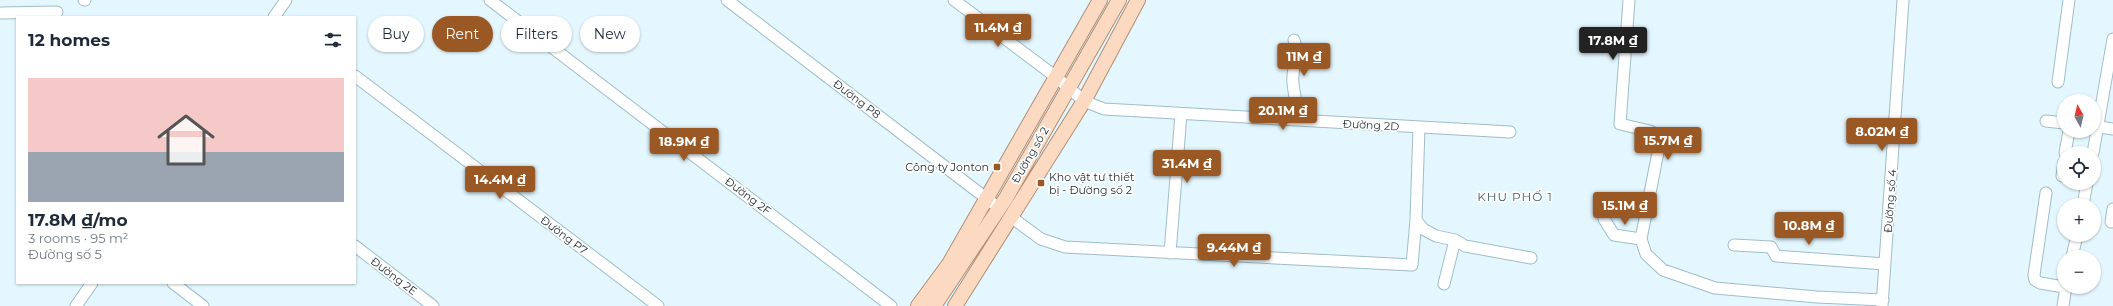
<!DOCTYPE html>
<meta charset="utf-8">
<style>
:root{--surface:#fff;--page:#f6f6f7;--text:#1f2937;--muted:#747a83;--accent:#995824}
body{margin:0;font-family:Montserrat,sans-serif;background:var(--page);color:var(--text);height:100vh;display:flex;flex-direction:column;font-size:15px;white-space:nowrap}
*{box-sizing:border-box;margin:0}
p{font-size:13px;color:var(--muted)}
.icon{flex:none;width:22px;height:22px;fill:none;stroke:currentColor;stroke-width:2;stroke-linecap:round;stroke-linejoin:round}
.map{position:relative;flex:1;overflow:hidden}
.panel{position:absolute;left:16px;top:16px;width:340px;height:268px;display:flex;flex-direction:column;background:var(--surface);border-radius:0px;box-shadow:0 1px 3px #0004}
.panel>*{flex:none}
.hud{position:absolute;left:368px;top:16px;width:380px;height:36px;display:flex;gap:8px}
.needle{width:26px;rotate:352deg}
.controls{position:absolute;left:2057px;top:94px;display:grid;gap:8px}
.controls a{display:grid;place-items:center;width:44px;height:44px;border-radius:50%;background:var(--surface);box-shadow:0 1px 3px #0004;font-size:20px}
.price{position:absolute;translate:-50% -34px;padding:0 9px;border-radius:4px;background:var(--accent);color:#fff;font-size:13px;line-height:26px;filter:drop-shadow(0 1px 2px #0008)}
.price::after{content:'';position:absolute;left:50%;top:24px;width:12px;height:9px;margin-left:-6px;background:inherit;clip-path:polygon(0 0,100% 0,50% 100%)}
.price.selected{background:#222;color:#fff}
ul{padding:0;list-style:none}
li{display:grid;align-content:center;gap:8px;height:212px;padding:0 12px}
li span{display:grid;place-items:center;height:124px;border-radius:0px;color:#555}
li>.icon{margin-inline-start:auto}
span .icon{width:72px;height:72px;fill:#fffc;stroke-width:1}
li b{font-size:17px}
h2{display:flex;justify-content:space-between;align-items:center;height:48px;padding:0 12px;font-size:17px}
.tag{padding:0 14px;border-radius:18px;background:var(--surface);box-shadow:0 1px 3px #0004;font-size:14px;line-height:36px}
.tag.selected{background:var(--accent);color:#fff}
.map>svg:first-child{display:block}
</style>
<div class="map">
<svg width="2113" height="306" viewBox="0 0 2113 306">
<rect width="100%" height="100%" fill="#e4f7fe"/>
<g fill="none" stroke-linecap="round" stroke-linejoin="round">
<defs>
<path id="minor" d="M84 0H85
M490 0 891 306
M727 0 999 208
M954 0 1056 77 1084 101 1104 109 1510 132
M1629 0 1620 124 1650 131 1661 137 1641 239 1646 254 1663 270 1715 288 1817 297 1883 300
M0 13 57 12
M274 17 286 0
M1294 40C1301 58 1291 66 1293 83 1294 96 1298 108 1299 120
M355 76 658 306
M2058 82 2069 0
M2046 121 2064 123
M2094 126 2113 129
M1419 127 1416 220 1423 229 1436 236 1455 240 1465 246 1531 258
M2065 153 2069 131
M2093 153 2113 39
M2062 176 2064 162
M2046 193 2034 275 2035 280 2040 283 2064 287
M2083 205 2087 183
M1011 217 1041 239 1065 247 1412 265 1416 220
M1604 219 1614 235 1641 239
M2111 222 2113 209
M1734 245 1771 247 1776 256 1885 264
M355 246 433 306
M1170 253 1181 114
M2072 257 2077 235
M173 283 203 306
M1444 284 1455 240
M76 306 92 283
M1882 306 1903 0
M2063 306 2066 287"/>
<path id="major" d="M918 306 949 264 1100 0
M934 306 1006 198 1119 0
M955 306 1084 101 1138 0"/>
</defs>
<use href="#minor" stroke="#9fbdc8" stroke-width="13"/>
<use href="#major" stroke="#af8f77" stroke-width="16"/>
<use href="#minor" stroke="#fff" stroke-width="11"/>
<use href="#major" stroke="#fcdac2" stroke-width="14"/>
</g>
<g fill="#995824" stroke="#fff" stroke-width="1.5">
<rect x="993" y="163" width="8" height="8" rx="2"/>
<rect x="1037" y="179" width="8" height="8" rx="2"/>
</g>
<g text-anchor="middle" stroke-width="3.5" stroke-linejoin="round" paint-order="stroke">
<g font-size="11" fill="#253136" stroke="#fff">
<text transform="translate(857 99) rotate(37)" y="4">Đường P8</text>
<text transform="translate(1371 125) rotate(3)" y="4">Đường 2D</text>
<text transform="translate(1030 155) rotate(-60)" y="4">Đường số 2</text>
<text transform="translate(748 196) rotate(37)" y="4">Đường 2F</text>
<text transform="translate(1890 201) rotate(-86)" y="4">Đường số 4</text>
<text transform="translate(564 235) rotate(37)" y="4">Đường P7</text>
<text transform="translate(394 276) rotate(37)" y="4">Đường 2E</text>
</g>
<g font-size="11" fill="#253136" stroke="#fff" text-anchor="end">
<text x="989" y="171">Công ty Jonton</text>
<text x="1049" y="181" text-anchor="start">Kho vật tư thiết<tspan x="1049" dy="13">bị - Đường số 2</tspan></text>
</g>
<g font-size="12" letter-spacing="1" fill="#415c66" stroke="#fff">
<text x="1515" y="201">KHU PHỐ 1</text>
</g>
</g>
</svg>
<div class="controls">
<a><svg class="needle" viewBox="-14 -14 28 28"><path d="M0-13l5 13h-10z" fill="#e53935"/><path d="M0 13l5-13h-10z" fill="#747a83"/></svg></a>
<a><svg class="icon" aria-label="locate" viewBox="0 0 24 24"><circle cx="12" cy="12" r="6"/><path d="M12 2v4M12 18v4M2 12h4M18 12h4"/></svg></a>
<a>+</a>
<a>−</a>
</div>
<b class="price" style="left:998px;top:48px">11.4M ₫</b>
<b class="price selected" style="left:1613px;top:61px">17.8M ₫</b>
<b class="price" style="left:1304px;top:77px">11M ₫</b>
<b class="price" style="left:1283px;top:131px">20.1M ₫</b>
<b class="price" style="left:1882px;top:152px">8.02M ₫</b>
<b class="price" style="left:1668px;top:161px">15.7M ₫</b>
<b class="price" style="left:684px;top:162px">18.9M ₫</b>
<b class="price" style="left:1187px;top:184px">31.4M ₫</b>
<b class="price" style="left:500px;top:200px">14.4M ₫</b>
<b class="price" style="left:1625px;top:226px">15.1M ₫</b>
<b class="price" style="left:1809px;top:246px">10.8M ₫</b>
<b class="price" style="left:1234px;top:268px">9.44M ₫</b>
<div class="hud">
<a class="tag">Buy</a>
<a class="tag selected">Rent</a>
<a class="tag">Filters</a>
<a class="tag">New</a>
</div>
<section class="panel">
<h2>12 homes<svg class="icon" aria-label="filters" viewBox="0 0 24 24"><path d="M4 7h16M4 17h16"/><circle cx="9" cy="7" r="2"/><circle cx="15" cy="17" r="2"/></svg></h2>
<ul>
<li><span style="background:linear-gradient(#f6c9c9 60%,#9aa5b1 0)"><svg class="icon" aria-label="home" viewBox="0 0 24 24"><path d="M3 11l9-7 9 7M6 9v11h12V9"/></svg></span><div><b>17.8M ₫/mo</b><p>3 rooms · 95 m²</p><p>Đường số 5</p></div></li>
</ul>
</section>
</div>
